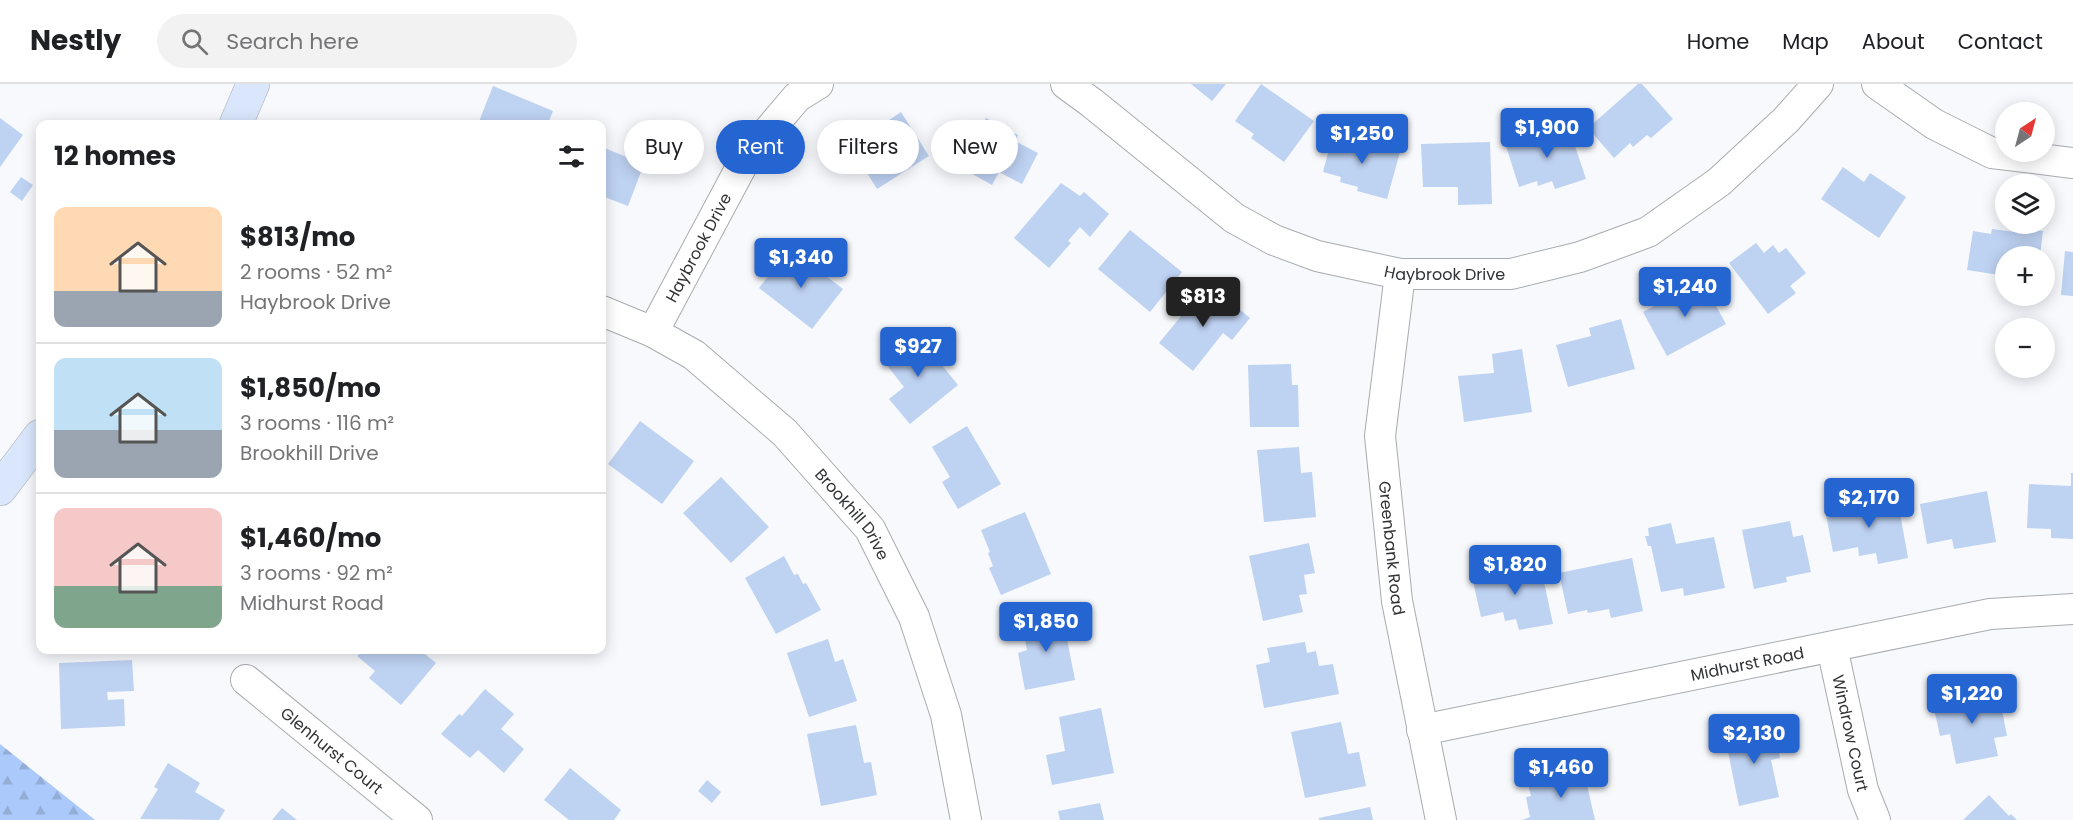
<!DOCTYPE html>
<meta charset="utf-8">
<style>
:root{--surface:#fff;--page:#f2f2f2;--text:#202124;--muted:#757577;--line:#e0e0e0;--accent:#2465d2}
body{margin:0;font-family:Poppins,sans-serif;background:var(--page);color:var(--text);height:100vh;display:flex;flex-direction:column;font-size:22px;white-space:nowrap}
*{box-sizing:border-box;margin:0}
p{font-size:20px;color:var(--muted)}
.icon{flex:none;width:33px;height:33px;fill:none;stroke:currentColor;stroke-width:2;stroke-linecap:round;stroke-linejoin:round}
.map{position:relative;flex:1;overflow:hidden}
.details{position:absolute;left:36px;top:36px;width:570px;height:534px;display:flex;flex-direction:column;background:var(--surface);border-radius:12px;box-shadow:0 3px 15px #0003}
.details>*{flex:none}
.top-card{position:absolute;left:624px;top:36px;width:570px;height:54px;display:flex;gap:12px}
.needle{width:39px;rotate:36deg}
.controls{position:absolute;left:1995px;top:18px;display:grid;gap:12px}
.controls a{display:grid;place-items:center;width:60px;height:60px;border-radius:50%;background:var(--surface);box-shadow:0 3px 15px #0003;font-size:30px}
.price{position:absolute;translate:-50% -51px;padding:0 14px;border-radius:6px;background:var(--accent);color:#fff;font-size:20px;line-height:39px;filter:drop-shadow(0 2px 3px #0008)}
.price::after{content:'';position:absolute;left:50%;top:36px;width:18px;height:14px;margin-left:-9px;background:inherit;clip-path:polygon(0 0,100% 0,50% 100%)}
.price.current{background:#222;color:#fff}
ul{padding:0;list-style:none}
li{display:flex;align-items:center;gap:18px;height:150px;padding:0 18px}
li+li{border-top:2px solid var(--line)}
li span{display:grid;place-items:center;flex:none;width:168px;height:120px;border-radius:12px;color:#555}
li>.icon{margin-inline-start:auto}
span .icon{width:72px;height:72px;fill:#fffc;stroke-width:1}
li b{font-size:26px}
h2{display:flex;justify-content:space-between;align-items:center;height:72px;padding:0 18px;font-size:26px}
.chip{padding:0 21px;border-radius:27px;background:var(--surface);box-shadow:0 3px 15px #0003;font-size:21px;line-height:54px}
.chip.current{background:var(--accent);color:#fff}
header{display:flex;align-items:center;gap:36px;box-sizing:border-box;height:84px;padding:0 30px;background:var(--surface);border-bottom:2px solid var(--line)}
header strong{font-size:28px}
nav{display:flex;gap:33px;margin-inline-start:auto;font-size:21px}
.search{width:420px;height:54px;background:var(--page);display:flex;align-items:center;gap:15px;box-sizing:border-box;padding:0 21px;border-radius:33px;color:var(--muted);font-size:22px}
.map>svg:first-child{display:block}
</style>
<header>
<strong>Nestly</strong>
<div class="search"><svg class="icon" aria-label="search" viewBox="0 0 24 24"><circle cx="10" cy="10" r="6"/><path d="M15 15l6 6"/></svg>Search here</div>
<nav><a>Home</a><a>Map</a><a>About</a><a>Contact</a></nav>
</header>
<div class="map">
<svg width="2073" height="736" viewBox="0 0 2073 736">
<defs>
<pattern id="forest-firs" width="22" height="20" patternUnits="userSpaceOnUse" patternTransform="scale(1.5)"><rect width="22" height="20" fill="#abc9fa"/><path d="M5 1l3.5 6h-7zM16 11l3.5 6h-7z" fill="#94add7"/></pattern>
</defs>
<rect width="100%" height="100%" fill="#f7f9fd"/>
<path fill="url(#forest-firs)" d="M0 660 95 736H0Z"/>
<path fill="#bed2f2" d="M1191 0H1226L1212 17Z
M1261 0 1314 37 1284 78 1251 54 1254 50 1235 37Z
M1638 0H1642L1673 35 1651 54 1647 51 1633 63 1630 59 1614 74 1588 44Z
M493 2 553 27 548 40H478Z
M901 28 929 72 877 105 852 65 869 54 867 51Z
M0 34 23 51 0 83Z
M986 34 1018 51 1015 57 1038 69 1022 100 999 88 992 101 960 83Z
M1568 41 1586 95 1555 105 1552 97 1538 102 1537 97 1519 103 1506 62Z
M1333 50 1400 68 1387 115 1357 107 1358 103 1340 98 1341 93 1323 88Z
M1490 58 1492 120 1458 121V103H1423L1421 60Z
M602 63 644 80 628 122 602 112Z
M1843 83 1864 98 1870 89 1906 113 1879 154 1821 115Z
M21 93 33 101 22 117 10 108Z
M1061 99 1080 112 1084 108 1109 130 1090 153 1080 143 1068 157 1071 159 1049 184 1014 154Z
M2016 143 2043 147 2040 172H2006V192L1967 186 1973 147 1991 150 1992 145 2015 148Z
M1130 146 1182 188 1150 228 1098 185Z
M1756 159 1764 169 1773 161 1779 169 1786 164 1806 189 1790 202 1796 209 1768 230 1729 179Z
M790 164 843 205 812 245 759 204Z
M2065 167 2073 168V212L2061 211Z
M1702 196 1726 240 1667 272 1643 228Z
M1205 203 1222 217 1225 213 1250 234 1232 256 1223 249 1193 287 1159 259Z
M1621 235 1635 285 1568 303 1556 261 1591 252 1589 244Z
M915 248 958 301 910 340 889 315 904 303 882 275Z
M1522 265 1532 328 1464 338 1458 292 1494 289 1492 270Z
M1291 280 1292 301H1298L1299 343H1250L1248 281Z
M640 337 694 377 662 420 608 380Z
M967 342 1001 400 958 425 942 398 950 393 932 363Z
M1299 363 1301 389 1312 388 1316 433 1264 438 1257 366Z
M2071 389H2073V455L2051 454V445L2027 444 2029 400 2071 402Z
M721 393 769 443 731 479 683 429Z
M1987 407 1996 458 1954 465 1952 455 1927 460 1920 420Z
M1897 412 1908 474 1878 480 1876 469 1859 472 1858 463 1833 468 1825 425Z
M1025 428 1051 490 1001 511 989 484 993 482 988 469 990 468 981 446Z
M1790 437 1793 453 1803 451 1811 488 1786 493 1787 498 1754 505 1742 446Z
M1671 439 1676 460 1714 453 1725 504 1684 512 1683 504 1661 508 1651 462H1648L1645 452H1649L1648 444Z
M1309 459 1315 489 1304 491 1307 510 1299 511 1303 528 1263 537 1249 472Z
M784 472 794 491 798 490 803 500 806 499 821 526 776 550 745 494Z
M1632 474 1643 527 1611 534 1609 525 1588 529 1587 526 1568 530 1559 489Z
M1540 479 1553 540 1519 546 1516 535 1505 537 1503 528 1481 533 1472 493Z
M1062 530 1075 596 1025 606 1018 569 1027 566 1021 538Z
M828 555 835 578 843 575 857 617 809 633 787 569Z
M1305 558 1307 569 1316 567 1319 582 1333 580 1339 610 1264 624 1256 581 1270 578 1267 564Z
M363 566H420L436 579 401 621 369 594 375 587 357 572Z
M132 576 134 607 107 608 108 616 124 615 125 642 61 645 59 579Z
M485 605 514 630 501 645 524 665 504 689 478 666 470 674 441 650 459 630 462 632Z
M1998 606 2007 652 1994 654 1998 672 1956 680 1950 650 1940 652 1933 620Z
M1101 624 1114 689 1052 701 1046 671 1065 667 1059 633Z
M1341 638 1348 670 1359 668 1366 702 1305 714 1291 648Z
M856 641 864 679 871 678 877 711 821 722 807 650Z
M1774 642 1780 674 1771 676 1779 713 1739 722 1725 653Z
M168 679 200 699 195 708 225 726 219 736 140 735 158 705 154 703Z
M570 684 621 726 614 736H569L544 716Z
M1584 688 1595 736H1522L1530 733 1526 713 1531 712 1528 700Z
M707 696 721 708 712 719 698 707Z
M1989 711 2009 732 2011 730 2017 736H1963Z
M1100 719 1104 736H1060L1058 727Z
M1370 723 1373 736H1319V734Z
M282 724 297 736H272Z"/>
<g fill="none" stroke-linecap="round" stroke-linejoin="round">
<defs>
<g id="minor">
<path id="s1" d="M1066 0 1092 19 1234 134 1274 156 1317 172 1400 190H1511L1580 173 1648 148 1719 98 1786 36 1818 0"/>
<path d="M1877 0 1934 40 1992 69 2073 79"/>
<path id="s2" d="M1400 190 1380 352 1397 517 1441 736"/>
<path id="s3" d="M602 227 653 248 694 271 785 349 870 445 914 533 946 631 966 736"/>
<path id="s4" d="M653 248 747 72 797 13 818 0"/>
<path id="s5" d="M1832 563 1863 706 1875 736"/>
<path id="s6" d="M246 596 417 736"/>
<path id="s7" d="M1422 646 1990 530 2073 525"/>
</g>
<path id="secondary" d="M236 40 253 0
M0 405 40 352"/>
</defs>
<use href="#minor" stroke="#a9abae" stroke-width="32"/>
<use href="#secondary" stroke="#a9abae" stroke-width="34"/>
<use href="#minor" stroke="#fff" stroke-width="30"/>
<use href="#secondary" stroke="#d9e6fc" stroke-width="33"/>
</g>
<g text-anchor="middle" stroke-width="4.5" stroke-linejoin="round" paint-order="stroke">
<g font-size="16" fill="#313234" stroke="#f7f9fd">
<text dy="6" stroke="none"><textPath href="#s4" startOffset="96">Haybrook Drive</textPath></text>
<text dy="6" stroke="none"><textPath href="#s1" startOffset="436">Haybrook Drive</textPath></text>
<text dy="6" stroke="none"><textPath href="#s3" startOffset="328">Brookhill Drive</textPath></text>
<text dy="6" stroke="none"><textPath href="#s2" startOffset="276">Greenbank Road</textPath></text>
<text dy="6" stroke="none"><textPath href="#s7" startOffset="332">Midhurst Road</textPath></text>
<text dy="6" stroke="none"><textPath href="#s5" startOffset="88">Windrow Court</textPath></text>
<text dy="6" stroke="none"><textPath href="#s6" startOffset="111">Glenhurst Court</textPath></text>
</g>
</g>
</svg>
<div class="controls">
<a><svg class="needle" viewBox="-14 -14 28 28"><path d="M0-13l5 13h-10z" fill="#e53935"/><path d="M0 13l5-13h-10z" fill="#757577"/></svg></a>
<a><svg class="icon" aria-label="layers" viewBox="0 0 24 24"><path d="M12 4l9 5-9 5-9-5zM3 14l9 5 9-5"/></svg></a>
<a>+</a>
<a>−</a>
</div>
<b class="price" style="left:1547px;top:75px">$1,900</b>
<b class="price" style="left:1362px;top:81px">$1,250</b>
<b class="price" style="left:801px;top:205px">$1,340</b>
<b class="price" style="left:1685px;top:234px">$1,240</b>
<b class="price current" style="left:1203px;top:244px">$813</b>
<b class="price" style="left:918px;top:294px">$927</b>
<b class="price" style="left:1869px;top:445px">$2,170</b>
<b class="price" style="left:1515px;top:512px">$1,820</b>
<b class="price" style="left:1046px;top:569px">$1,850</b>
<b class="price" style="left:1972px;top:641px">$1,220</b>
<b class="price" style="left:1754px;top:681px">$2,130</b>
<b class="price" style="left:1561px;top:715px">$1,460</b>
<div class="top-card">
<a class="chip">Buy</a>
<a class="chip current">Rent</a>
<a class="chip">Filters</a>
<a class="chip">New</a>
</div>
<section class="details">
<h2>12 homes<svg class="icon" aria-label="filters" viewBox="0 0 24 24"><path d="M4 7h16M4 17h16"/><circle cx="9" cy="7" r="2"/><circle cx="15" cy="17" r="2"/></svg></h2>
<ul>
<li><span style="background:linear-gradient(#ffd9b3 70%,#9aa5b1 0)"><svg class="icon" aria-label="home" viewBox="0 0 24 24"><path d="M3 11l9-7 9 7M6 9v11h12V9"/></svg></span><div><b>$813/mo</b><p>2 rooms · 52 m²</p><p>Haybrook Drive</p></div></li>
<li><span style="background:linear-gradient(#bfe0f5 60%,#9aa5b1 0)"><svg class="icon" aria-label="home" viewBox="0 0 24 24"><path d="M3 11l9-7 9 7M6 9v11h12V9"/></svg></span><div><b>$1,850/mo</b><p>3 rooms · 116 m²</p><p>Brookhill Drive</p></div></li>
<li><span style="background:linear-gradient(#f6c9c9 65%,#7fa58c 0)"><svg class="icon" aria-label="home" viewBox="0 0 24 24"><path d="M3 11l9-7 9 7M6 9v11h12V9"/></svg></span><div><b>$1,460/mo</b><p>3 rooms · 92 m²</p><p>Midhurst Road</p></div></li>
</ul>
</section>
</div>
